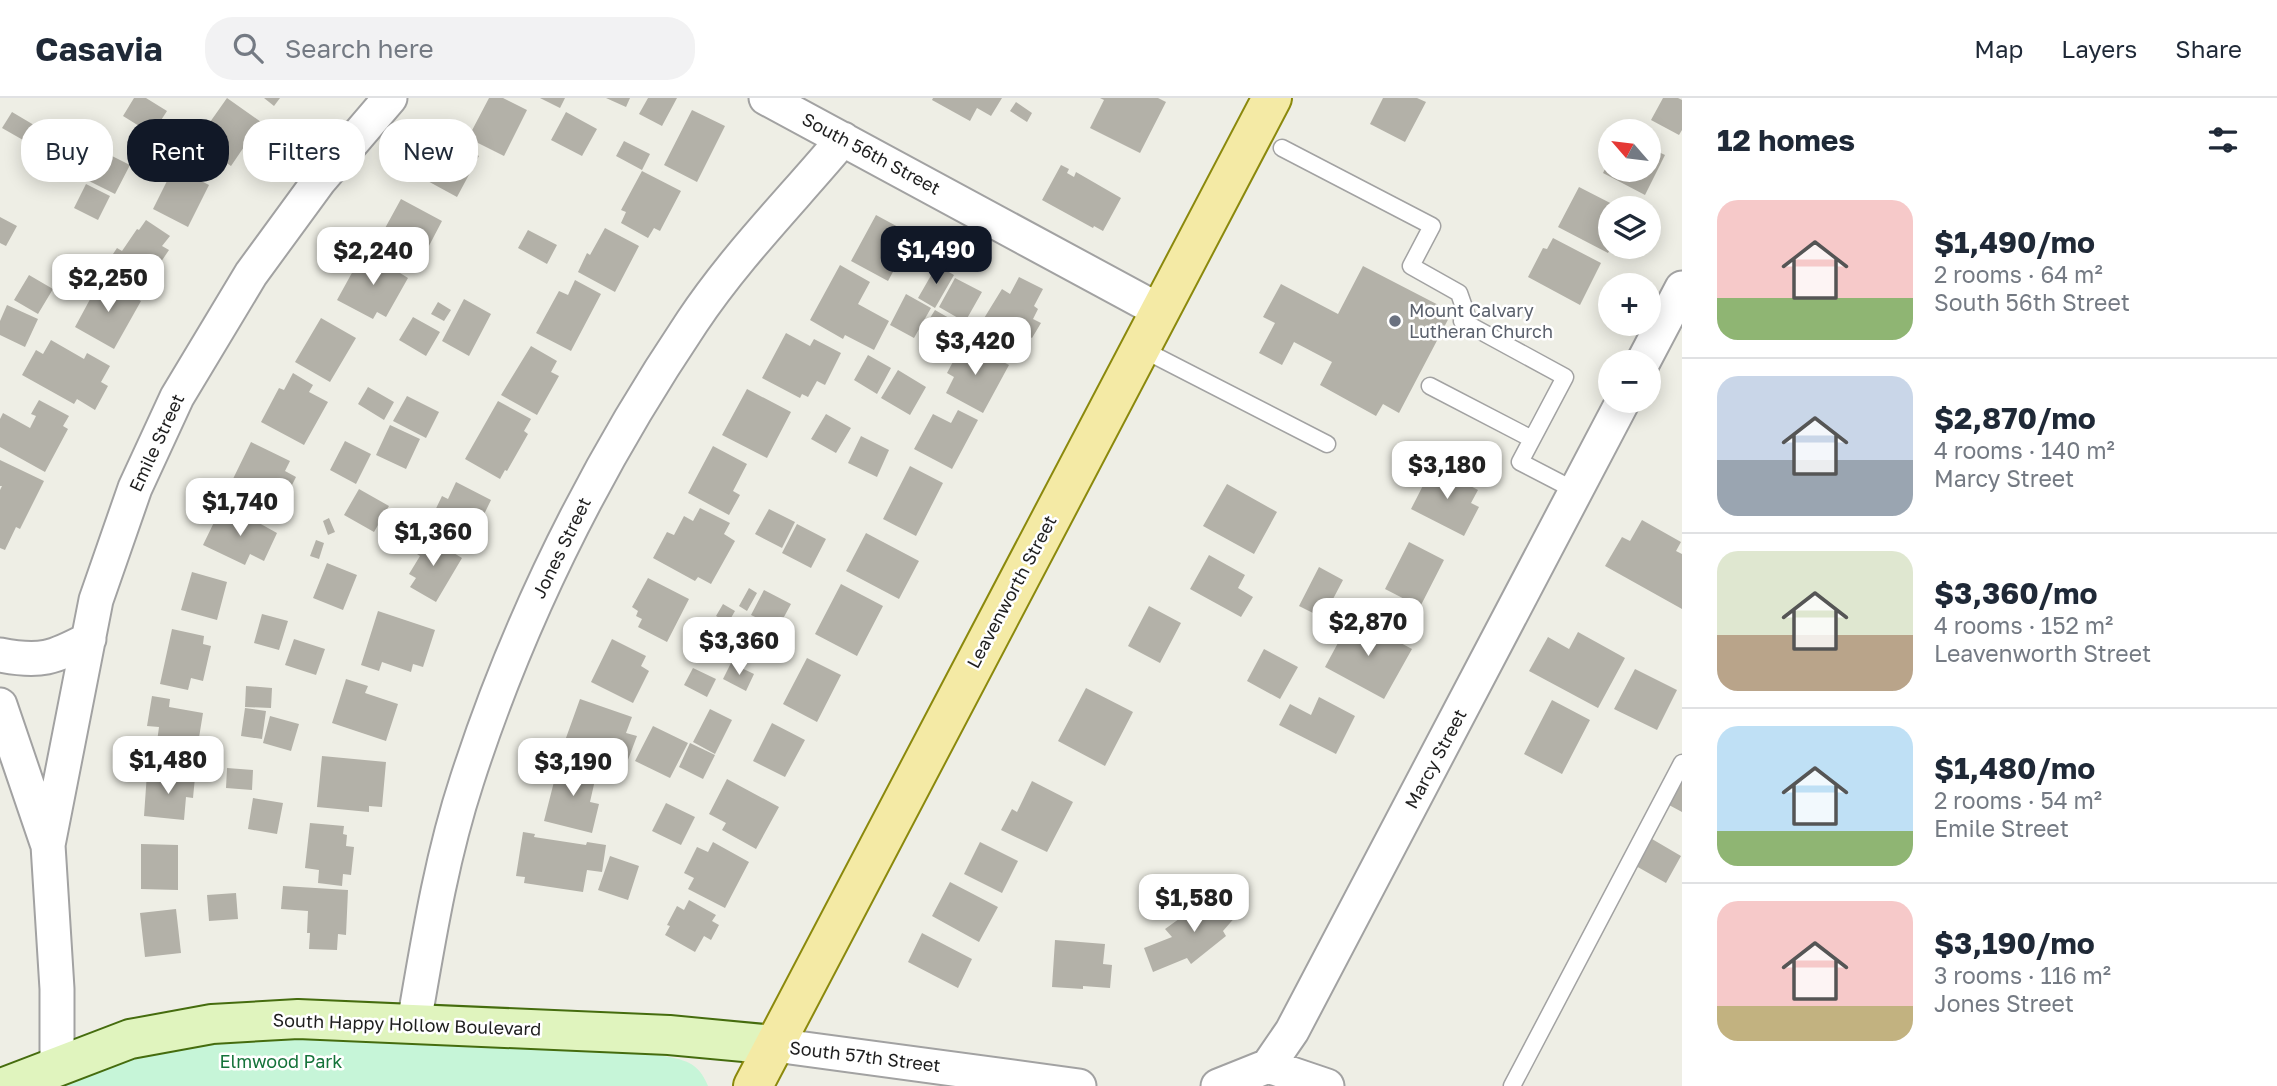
<!DOCTYPE html>
<meta charset="utf-8">
<style>
:root{--surface:#fff;--page:#f2f2f3;--text:#1f2937;--muted:#747a83;--line:#e0e1e3;--accent:#111827}
body{margin:0;font-family:"Golos Text",sans-serif;background:var(--page);color:var(--text);height:100vh;display:flex;flex-direction:column;font-size:26px;white-space:nowrap}
*{box-sizing:border-box;margin:0}
p{font-size:23px;color:var(--muted)}
.icon{flex:none;width:38px;height:38px;fill:none;stroke:currentColor;stroke-width:2;stroke-linecap:round;stroke-linejoin:round}
.map{position:relative;flex:1;overflow:hidden}
.panel{display:flex;flex-direction:column;background:var(--surface);width:595px}
.panel>*{flex:none}
.banner{position:absolute;left:21px;top:21px;width:665px;height:63px;display:flex;gap:14px}
.needle{width:46px;rotate:298deg}
.controls{position:absolute;left:1598px;top:21px;display:grid;gap:14px}
.controls a{display:grid;place-items:center;width:63px;height:63px;border-radius:50%;background:var(--surface);box-shadow:0 4px 18px #0003;font-size:35px}
.price{position:absolute;translate:-50% -60px;padding:0 16px;border-radius:14px;background:#fff;color:#222;font-size:23px;line-height:46px;filter:drop-shadow(0 2px 4px #0008)}
.price::after{content:'';position:absolute;left:50%;top:42px;width:21px;height:16px;margin-left:-10px;background:inherit;clip-path:polygon(0 0,100% 0,50% 100%)}
.price.current{background:var(--accent);color:#fff}
ul{padding:0;list-style:none}
li{display:flex;align-items:center;gap:21px;height:175px;padding:0 35px}
li+li{border-top:2px solid var(--line)}
li span{display:grid;place-items:center;flex:none;width:196px;height:140px;border-radius:21px;color:#555}
li>.icon{margin-inline-start:auto}
span .icon{width:84px;height:84px;fill:#fffc;stroke-width:1}
li b{font-size:30px}
h2{display:flex;justify-content:space-between;align-items:center;height:84px;padding:0 35px;font-size:30px}
.tag{padding:0 24px;border-radius:28px;background:var(--surface);box-shadow:0 4px 18px #0003;font-size:24px;line-height:63px}
.tag.current{background:var(--accent);color:#fff}
header{display:flex;align-items:center;gap:42px;box-sizing:border-box;height:98px;padding:0 35px;background:var(--surface);border-bottom:2px solid var(--line)}
header strong{font-size:33px}
nav{display:flex;gap:38px;margin-inline-start:auto;font-size:24px}
.search{width:490px;height:63px;background:var(--page);display:flex;align-items:center;gap:18px;box-sizing:border-box;padding:0 24px;border-radius:28px;color:var(--muted);font-size:26px}
main{display:flex;flex:1;min-height:0}
.map>svg:first-child{display:block}
</style>
<header>
<strong>Casavia</strong>
<div class="search"><svg class="icon" aria-label="search" viewBox="0 0 24 24"><circle cx="10" cy="10" r="6"/><path d="M15 15l6 6"/></svg>Search here</div>
<nav><a>Map</a><a>Layers</a><a>Share</a></nav>
</header>
<main>
<div class="map">
<svg width="1682" height="988" viewBox="0 0 1682 988">
<rect width="100%" height="100%" fill="#eeeee5"/>
<path fill="#c6f5d8" d="M284 938 659 957C684 962 698 963 708 988H56C105 969 155 951 208 944 233 941 259 940 284 938Z"/>
<path fill="#b3b1a8" d="M134 0H146L167 13 152 36 123 18Z
M227 0 261 24 231 68 196 44Z
M264 0H280L274 8Z
M489 0H503L527 12 504 58 468 40Z
M540 0H565L560 10Z
M606 0H630L626 9Z
M648 0H677L662 28 639 16Z
M933 0H1002L991 18 977 10 970 23 932 2Z
M1100 0H1158L1166 4 1140 55 1090 30 1104 2Z
M1383 0H1417L1426 4 1405 44 1370 26Z
M1663 0H1678L1682 2V32L1679 37 1651 22Z
M1016 4 1032 15 1027 24 1010 13Z
M692 12 725 28 697 84 664 67Z
M12 14 39 30 30 46 2 30Z
M566 14 597 31 582 58 551 42Z
M624 43 650 56 642 72 616 58Z
M440 45 463 58 467 51 479 58 457 99 413 75 420 61 429 66Z
M1648 49 1665 57 1645 97 1603 75 1610 61V72H1648Z
M100 52 130 67 115 96 85 81Z
M1061 67 1069 71 1067 75 1074 79 1076 74 1121 100 1103 133 1094 128 1093 130 1042 102Z
M174 69 209 87 188 129 153 111Z
M642 73 681 93 660 133 654 130 648 140 621 125 626 114 621 112Z
M86 86 110 98 98 122 74 110Z
M1579 89 1620 110H1610L1611 149 1608 155 1558 129Z
M401 101 442 123 420 165 378 143Z
M876 117 913 137 888 183 851 163Z
M0 119 17 128 6 148 0 145Z
M146 122 170 138 162 148 169 152 142 192 105 168 117 150 122 153 137 131 139 132Z
M605 130 639 148 615 194 578 174 587 155 590 157Z
M528 132 557 147 547 166 518 150Z
M1553 140 1601 165 1580 207 1528 179 1543 150 1547 151Z
M364 153 401 173 400 175 408 180 386 219 377 214 373 221 337 202Z
M840 167 870 184 858 206 889 223 874 252 845 237 843 241 810 222Z
M937 167 954 177 935 210 918 200Z
M1363 168 1452 214 1399 315 1383 306 1376 318 1320 287 1332 264 1294 244 1282 267 1259 255 1275 225 1263 219 1281 186 1338 216Z
M29 177 53 191 38 216 14 202Z
M1019 179 1043 191 1034 208 1038 211 1033 221 1041 225 1032 240 1027 237 1019 252 978 230 1002 191 1010 196Z
M955 180 982 194 965 224 939 209Z
M101 181 141 203 114 251 75 229Z
M575 182 601 196 571 253 536 235 559 193 568 197Z
M906 196 931 210 914 240 890 227Z
M464 201 491 216 469 258 442 243Z
M438 204 451 212 444 223 431 216Z
M7 207 38 221 25 249 0 237V223Z
M935 212 956 224 945 244 923 231Z
M413 219 440 234 426 258 399 242Z
M321 220 356 240 330 284 295 264Z
M786 235 810 248 814 241 841 255 825 287 817 283 808 299 802 296 800 300 762 280Z
M51 242 84 261 87 255 110 268 101 284 108 288 95 312 77 301 74 306 22 277 36 252 43 256Z
M964 243 1009 267 983 315 946 295 954 279 947 275Z
M531 248 557 263 551 274 559 278 537 317 501 297Z
M868 257 891 270 877 296 854 282Z
M898 272 926 289 910 317 881 300Z
M293 275 313 287 309 294 328 304 304 347 261 324 279 290 284 292Z
M368 289 394 304 384 322 358 306Z
M747 291 791 314 767 360 722 337Z
M407 298 439 314 426 340 393 323Z
M39 302 69 318 63 328 68 331 45 374 0 349V321L3 315 30 330 36 318 31 316Z
M498 303 531 321 524 333 528 336 507 373 505 372 500 381 465 361Z
M958 312 978 322 952 371 914 351 933 316 951 325Z
M826 316 851 330 836 355 811 341Z
M390 327 420 341 406 371 376 357Z
M861 338 889 352 877 379 848 365Z
M345 343 371 356 356 386 330 372Z
M251 344 290 363 285 373 296 379 286 399 272 392 267 402 231 385Z
M713 348 747 366 733 393 740 397 729 417 688 395Z
M0 362 44 383 20 431 16 429 5 452 0 450V392L2 388H0Z
M910 368 943 385 916 438 883 421Z
M1433 368 1478 392 1471 405 1479 409 1464 438 1411 411Z
M456 384 491 402 471 443 430 423 442 398 448 401Z
M1227 386 1277 414 1254 456 1203 428Z
M359 391 389 408 374 434 344 417Z
M700 410 730 425 724 436 735 443 711 486 698 479 695 483 653 460 667 434 674 437 684 418 693 423Z
M769 411 795 424 782 450 755 436Z
M219 414 240 423 243 416 277 435 264 463 250 456 245 467 203 447Z
M329 420 335 434 328 437 323 423Z
M1642 422 1681 444 1676 453 1682 456V511L1605 468 1622 439 1630 443Z
M797 426 826 441 811 470 782 455Z
M866 435 919 463 899 501 846 473Z
M424 437 462 460 436 504 410 489 416 480 409 476 420 458 414 454Z
M316 442 324 445 319 461 310 458Z
M1409 444 1444 462 1420 509 1385 491Z
M1209 457 1245 477 1238 490 1253 499 1241 519 1190 491Z
M327 465 357 477 343 512 313 500Z
M1319 469 1343 482 1323 520 1299 508Z
M192 474 227 484 217 522 181 512Z
M648 480 689 501 667 544 638 529 642 521 636 518 638 513 632 509Z
M841 486 883 508 857 558 815 536Z
M749 490 757 495 747 513 739 508Z
M764 492 791 506 778 530 751 517Z
M723 506 735 513 728 525 716 518Z
M1149 508 1181 525 1160 565 1128 548Z
M378 513 435 532 423 569 413 566 411 574 382 564 379 573 361 567Z
M262 516 288 523 279 552 254 545Z
M1352 519 1412 551 1384 601 1325 569Z
M172 531 204 538 203 546 211 548 203 583 191 580 188 592 160 586Z
M1578 534 1625 560 1598 610 1529 573 1548 539 1569 551Z
M294 541 325 551 316 577 285 567Z
M612 541 646 558 641 568 649 573 633 605 591 584Z
M1264 551 1298 569 1280 601 1247 583Z
M807 560 841 577 817 624 783 606Z
M731 565 754 576 746 593 723 581Z
M693 570 716 581 707 599 684 587Z
M1635 571 1677 592 1657 632 1614 611Z
M346 581 368 588 365 595 398 606 386 643 332 625Z
M246 588 272 590 271 610 245 609Z
M1086 590 1133 614 1105 668 1058 643Z
M152 598 170 601 169 609 203 615 196 658 156 651 159 629 147 628Z
M1319 599 1355 618 1336 656 1279 627 1290 606 1311 617Z
M580 601 632 619 626 635 637 638 626 667 609 661 607 668 562 651Z
M1552 602 1590 622 1562 676 1524 656Z
M245 610 266 613 262 641 241 638Z
M710 611 732 622 715 656 693 644Z
M270 618 299 626 291 653 263 645Z
M772 625 805 642 785 679 753 663Z
M653 628 688 645 670 680 635 663Z
M690 645 715 657 703 681 679 669Z
M322 658 386 664 382 709 369 708V714L317 709Z
M559 664 597 673 590 704 599 706 592 735 544 723Z
M227 670 253 672 252 692 226 690Z
M147 675 195 679 193 700 186 699 184 722 144 718Z
M727 681 779 709 756 751 722 732 726 725 709 716Z
M1032 683 1073 704 1047 754 1001 732 1012 711 1017 714Z
M1682 683V714L1669 707Z
M253 700 283 705 277 736 248 731Z
M666 705 695 719 681 747 652 733Z
M310 725 344 728 343 736 347 737 346 748 354 749 351 777 343 776 342 788 318 785 319 772 305 770Z
M523 734 535 736 534 739 586 747 587 744 606 747 602 774 587 772 583 794 524 785 525 779 516 778Z
M1652 741 1681 758 1666 785 1636 768Z
M713 744 749 764 725 810 688 791 694 780 684 775 697 749 708 754Z
M980 744 1018 763 1002 795 964 776Z
M141 746 178 747V792L141 791Z
M610 758 639 768 628 802 598 792Z
M950 784 998 809 979 844 932 818Z
M283 788 348 792 346 837 338 836 337 852 309 851 310 835H307L308 813 281 811Z
M1225 793 1244 809 1223 833 1226 838 1191 866 1187 860 1153 874 1144 850 1172 839 1165 831 1197 808 1205 818Z
M236 795 238 821 209 823 207 797Z
M689 802 716 817 712 823 719 827 711 842 704 838 695 854 665 837 670 828 667 827 677 808 684 812Z
M176 811 181 855 145 859 140 815Z
M922 835 972 861 958 890 908 864Z
M1055 842 1105 846 1103 866 1112 867 1110 890 1083 888V891L1052 889Z"/>
<g fill="none" stroke-linecap="round" stroke-linejoin="round">
<defs>
<path id="lane" d="M1282 50 1432 128 1411 168 1459 195 1466 215 1462 223 1565 279 1520 364 1576 393
M1140 250 1327 346
M1430 288 1532 341
M1512 988 1682 665"/>
<path id="street" d="M766 0 1160 213
M1643 264 1682 190
M0 557C41 565 53 560 89 541
M0 607 47 745
M414 925C428 844 441 761 467 682 520 518 596 367 692 224 736 158 792 102 843 41
M775 947 1079 988
M57 968V891L48 747 96 502 135 390 177 299 251 176 319 83 390 0
M1268 968 1327 988
M1218 988 1268 968 1292 933 1623 303"/>
<path id="secondary" d="M7 988 130 941 212 926 298 921 669 937 775 947"/>
<path id="primary" d="M753 988 1272 0"/>
</defs>
<use href="#lane" stroke="#a2a2a2" stroke-width="19"/>
<use href="#street" stroke="#a2a2a2" stroke-width="37"/>
<use href="#secondary" stroke="#456c0e" stroke-width="42"/>
<use href="#primary" stroke="#8b890d" stroke-width="42"/>
<use href="#lane" stroke="#fff" stroke-width="16"/>
<use href="#street" stroke="#fff" stroke-width="33"/>
<use href="#secondary" stroke="#e0f4be" stroke-width="38"/>
<use href="#primary" stroke="#f4eaa5" stroke-width="38"/>
</g>
<circle fill="#6b7280" stroke="#fff" stroke-width="2.5" cx="1395" cy="223" r="7"/>
<g text-anchor="middle" stroke-width="5" stroke-linejoin="round" paint-order="stroke">
<g font-size="18" fill="#1e1e1e" stroke="#fff">
<text transform="translate(871 56) rotate(28)" y="6">South 56th Street</text>
<text transform="translate(157 345) rotate(-65)" y="6">Emile Street</text>
<text transform="translate(562 450) rotate(-64)" y="6">Jones Street</text>
<text transform="translate(1012 494) rotate(-62)" y="6">Leavenworth Street</text>
<text transform="translate(1436 661) rotate(-62)" y="6">Marcy Street</text>
<text transform="translate(407 927) rotate(2)" y="6">South Happy Hollow Boulevard</text>
<text transform="translate(865 959) rotate(7)" y="6">South 57th Street</text>
</g>
<g font-size="18" fill="#5b616d" stroke="#fff" text-anchor="start">
<text x="1409" y="219">Mount Calvary<tspan x="1409" dy="21">Lutheran Church</tspan></text>
</g>
<g font-size="18" fill="#15733a" stroke="#fff">
<text x="281" y="970">Elmwood Park</text>
</g>
</g>
</svg>
<div class="controls">
<a><svg class="needle" viewBox="-14 -14 28 28"><path d="M0-13l5 13h-10z" fill="#e53935"/><path d="M0 13l5-13h-10z" fill="#747a83"/></svg></a>
<a><svg class="icon" aria-label="layers" viewBox="0 0 24 24"><path d="M12 4l9 5-9 5-9-5zM3 14l9 5 9-5"/></svg></a>
<a>+</a>
<a>−</a>
</div>
<b class="price current" style="left:936px;top:188px">$1,490</b>
<b class="price" style="left:373px;top:189px">$2,240</b>
<b class="price" style="left:108px;top:216px">$2,250</b>
<b class="price" style="left:975px;top:279px">$3,420</b>
<b class="price" style="left:1447px;top:403px">$3,180</b>
<b class="price" style="left:240px;top:440px">$1,740</b>
<b class="price" style="left:433px;top:470px">$1,360</b>
<b class="price" style="left:1368px;top:560px">$2,870</b>
<b class="price" style="left:739px;top:579px">$3,360</b>
<b class="price" style="left:168px;top:698px">$1,480</b>
<b class="price" style="left:573px;top:700px">$3,190</b>
<b class="price" style="left:1194px;top:836px">$1,580</b>
<div class="banner">
<a class="tag">Buy</a>
<a class="tag current">Rent</a>
<a class="tag">Filters</a>
<a class="tag">New</a>
</div>
</div>
<section class="panel">
<h2>12 homes<svg class="icon" aria-label="filters" viewBox="0 0 24 24"><path d="M4 7h16M4 17h16"/><circle cx="9" cy="7" r="2"/><circle cx="15" cy="17" r="2"/></svg></h2>
<ul>
<li><span style="background:linear-gradient(#f6c9c9 70%,#8fb573 0)"><svg class="icon" aria-label="home" viewBox="0 0 24 24"><path d="M3 11l9-7 9 7M6 9v11h12V9"/></svg></span><div><b>$1,490/mo</b><p>2 rooms · 64 m²</p><p>South 56th Street</p></div></li>
<li><span style="background:linear-gradient(#c9d6e8 60%,#9aa5b1 0)"><svg class="icon" aria-label="home" viewBox="0 0 24 24"><path d="M3 11l9-7 9 7M6 9v11h12V9"/></svg></span><div><b>$2,870/mo</b><p>4 rooms · 140 m²</p><p>Marcy Street</p></div></li>
<li><span style="background:linear-gradient(#dfe7d0 60%,#b9a48a 0)"><svg class="icon" aria-label="home" viewBox="0 0 24 24"><path d="M3 11l9-7 9 7M6 9v11h12V9"/></svg></span><div><b>$3,360/mo</b><p>4 rooms · 152 m²</p><p>Leavenworth Street</p></div></li>
<li><span style="background:linear-gradient(#bfe0f5 75%,#8fb573 0)"><svg class="icon" aria-label="home" viewBox="0 0 24 24"><path d="M3 11l9-7 9 7M6 9v11h12V9"/></svg></span><div><b>$1,480/mo</b><p>2 rooms · 54 m²</p><p>Emile Street</p></div></li>
<li><span style="background:linear-gradient(#f6c9c9 75%,#c2b280 0)"><svg class="icon" aria-label="home" viewBox="0 0 24 24"><path d="M3 11l9-7 9 7M6 9v11h12V9"/></svg></span><div><b>$3,190/mo</b><p>3 rooms · 116 m²</p><p>Jones Street</p></div></li>
</ul>
</section>
</main>
